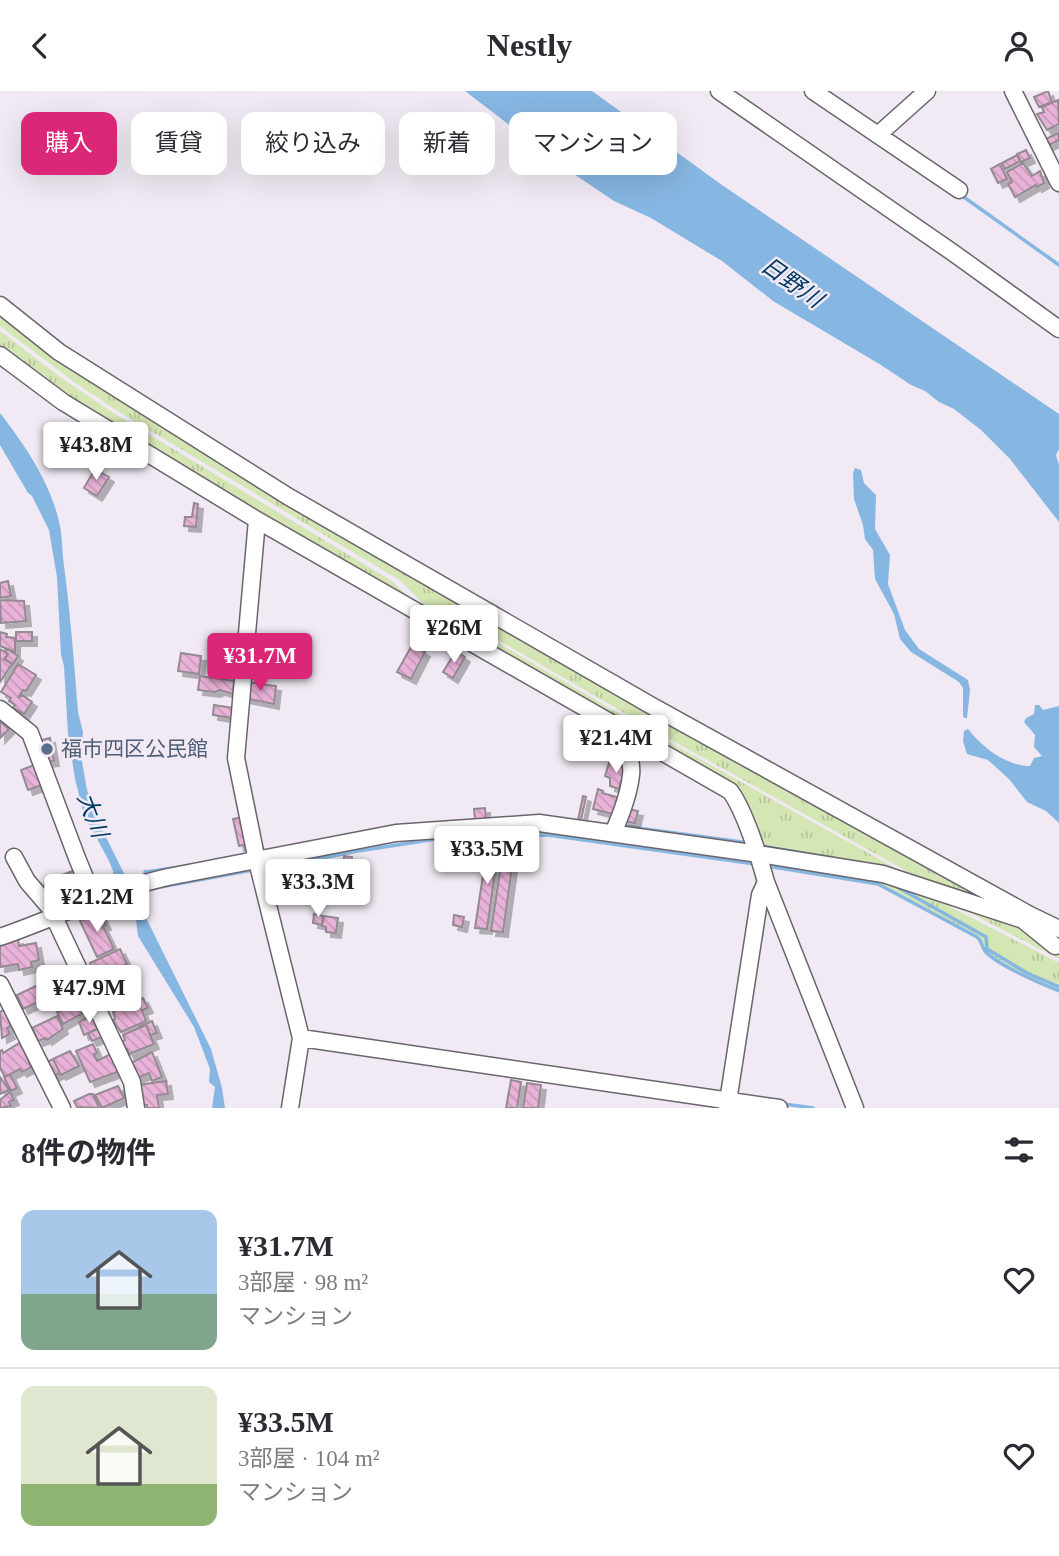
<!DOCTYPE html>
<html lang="ja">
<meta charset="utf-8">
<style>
:root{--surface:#fff;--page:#f2f2f3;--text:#2b2b33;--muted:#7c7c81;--line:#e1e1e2;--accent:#db2777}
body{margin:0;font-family:"Times New Roman","Noto Sans JP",serif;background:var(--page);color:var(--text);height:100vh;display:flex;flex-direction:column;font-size:26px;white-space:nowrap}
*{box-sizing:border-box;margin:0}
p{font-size:23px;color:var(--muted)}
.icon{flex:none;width:38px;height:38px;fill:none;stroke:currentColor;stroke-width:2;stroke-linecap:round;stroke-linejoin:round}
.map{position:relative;height:1017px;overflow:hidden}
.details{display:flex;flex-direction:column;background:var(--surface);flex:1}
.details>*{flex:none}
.banner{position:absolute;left:21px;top:21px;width:700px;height:63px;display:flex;gap:14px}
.price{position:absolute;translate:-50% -60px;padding:0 16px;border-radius:7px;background:#fff;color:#222;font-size:23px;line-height:46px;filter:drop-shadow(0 2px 4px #0008)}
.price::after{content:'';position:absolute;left:50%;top:42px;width:21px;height:16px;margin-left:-10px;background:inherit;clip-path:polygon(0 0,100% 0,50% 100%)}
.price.on{background:var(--accent);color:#fff}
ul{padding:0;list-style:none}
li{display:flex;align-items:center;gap:21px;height:175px;padding:0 21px}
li+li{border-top:2px solid var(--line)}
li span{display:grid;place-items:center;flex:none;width:196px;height:140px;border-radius:14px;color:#555}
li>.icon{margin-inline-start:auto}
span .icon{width:84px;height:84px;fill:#fffc;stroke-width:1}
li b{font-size:30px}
h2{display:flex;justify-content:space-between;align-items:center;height:84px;padding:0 21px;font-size:30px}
.pill{padding:0 24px;border-radius:14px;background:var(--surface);box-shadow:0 7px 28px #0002;font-size:24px;line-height:63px}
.pill.on{background:var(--accent);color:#fff}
header{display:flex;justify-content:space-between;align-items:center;height:91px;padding:0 21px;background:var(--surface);font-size:32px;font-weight:800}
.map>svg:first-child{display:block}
</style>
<header><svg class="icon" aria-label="back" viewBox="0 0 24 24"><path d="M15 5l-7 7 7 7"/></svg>Nestly<svg class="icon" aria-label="person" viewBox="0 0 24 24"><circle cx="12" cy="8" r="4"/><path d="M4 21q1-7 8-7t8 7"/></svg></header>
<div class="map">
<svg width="1059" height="1017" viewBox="0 0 1059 1017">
<defs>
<pattern id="grass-tufts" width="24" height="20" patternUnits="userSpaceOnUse" patternTransform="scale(1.75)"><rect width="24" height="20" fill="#d4e6b3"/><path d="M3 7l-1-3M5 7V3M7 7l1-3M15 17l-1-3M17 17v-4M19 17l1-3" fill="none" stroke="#b6c59a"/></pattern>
<pattern id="building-back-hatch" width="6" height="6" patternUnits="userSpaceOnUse" patternTransform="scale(1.75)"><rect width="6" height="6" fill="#e9b2d8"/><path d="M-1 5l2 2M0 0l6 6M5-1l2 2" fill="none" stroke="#c899ba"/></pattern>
<filter id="shadow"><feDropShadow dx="5" dy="5" stdDeviation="0" flood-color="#0004"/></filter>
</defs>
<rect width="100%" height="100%" fill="#f1eaf4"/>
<path fill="url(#grass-tufts)" d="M0 217 61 266 1012 819 924 790 668 647 472 534 427 517 401 490 119 321 74 291 0 235Z
M0 240 63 288 115 323 392 490 419 516 247 421 0 261Z
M441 526 470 536 488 546 639 634 904 782 764 759 736 705Z
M772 771 912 796 1059 872V900C1043 893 995 871 985 859 981 853 984 850 977 845L886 795 768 774Z
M934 803 1018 833 1059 861V868Z"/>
<path fill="#86b6e2" d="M465 0H592L722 94 1059 323V358L1056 364 1059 374V431L1010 368 981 339 954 318 939 311 925 300 911 294 881 274 773 210 722 170 679 144 651 127 614 110 568 79Z
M0 322C25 354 52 394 60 435 62 445 62 456 63 467 70 518 74 570 78 621L83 641 81 665 87 699 101 736 211 958 222 997 225 1017H212L215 996 209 991 210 978 194 936 138 845 136 829 128 809 114 795 113 780 108 768 84 724 75 688 68 643 64 575 61 564 57 486 49 439 32 405 28 402 0 354Z
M855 377 861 379 864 392 876 404 875 438 890 464 888 493 905 539 919 558 968 589 970 599 967 627H964L963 624V597L959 591 911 561 900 548 894 523 875 488 873 459 865 448 863 434 854 408 853 382Z
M1035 614H1039L1043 619 1059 615V732L1046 720 1027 711 1009 688 988 669 967 663 963 650 964 640 968 638C982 656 1006 675 1030 675L1034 667 1042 665 1034 656 1035 644 1024 631 1026 627 1034 623Z"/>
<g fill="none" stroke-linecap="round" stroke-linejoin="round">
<path stroke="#86b6e2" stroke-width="3.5" d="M961 104 1059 174
M623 735 749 752
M442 747 548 744 755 773
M761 755 832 767
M773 776 878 793 977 846C983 851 981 855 985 860 997 874 1042 893 1059 900
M265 778 358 760 436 748
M145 781 188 775
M892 793 986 846 987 858 1027 882 1059 896
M155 797 253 779
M784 1013 813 1017"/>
</g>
<path fill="url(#building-back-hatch)" stroke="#948a91" stroke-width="2" filter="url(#shadow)" d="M1048 0 1052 11 1039 16 1034 6Z
M1058 9 1059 33 1047 39 1037 23 1044 21 1042 16Z
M1058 42 1059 49 1049 54 1046 48Z
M1026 59 1030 67 1021 71 1017 63Z
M1017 64 1020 70 1005 78 1002 72Z
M1023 72 1032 85 1040 80 1044 92 1037 96 1036 94 1015 106 1008 93 1012 91 1007 81Z
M1000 73 1007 88 998 92 991 78Z
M95 378 109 386 97 405 84 397Z
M194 412 198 413 196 436 184 435 185 426H192Z
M8 490 11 505 0 507V492Z
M0 509 24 510 26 530 1 532Z
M0 541 7 543 6 546 15 547V561L0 555Z
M16 541H32V550H16Z
M412 554 425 561 411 588 397 581Z
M0 558 8 563 4 568 12 573 0 591Z
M7 558 18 565 13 573 5 568 8 563 5 561Z
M456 560 465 566 453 587 443 581Z
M181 562 201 565 199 583 178 580Z
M18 573 36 584 26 600 23 599 18 607 22 604 32 611 24 623 13 617 15 614 9 610 11 607 1 601Z
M218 576 232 577 231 587 217 586Z
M200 585 234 590 233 603 220 599 215 601 198 599Z
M246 591 276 595 274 613 244 607Z
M214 614 234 617 232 627 213 624Z
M0 630 9 638 0 647Z
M50 647 54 670 47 671 42 649Z
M609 672 629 678 624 691 621 690 619 698 610 695V687L605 685Z
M34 674 42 694 28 699 21 679Z
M598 698 603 700 602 702 620 707 616 724 593 718Z
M583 705 586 706 581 729H578Z
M485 717 486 728 475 729 474 718Z
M627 718 638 720 635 732 623 730Z
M242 726 248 753 239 755 233 728Z
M457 748H461V757L445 759 444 749Z
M488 751 499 753 487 838 475 837Z
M504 754 515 755 503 841 491 840Z
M344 765 352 766 350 784 343 783Z
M77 778 84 792 79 795 82 801 57 813 48 796Z
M75 779 46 797 44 795 46 790Z
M96 821 98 823 100 822 106 834 103 835 114 858 97 866 80 830Z
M314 823 323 825 322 834 313 832Z
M454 824 464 826 462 836 453 834Z
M324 825 338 827 336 842 326 841V836L322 835Z
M18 848 19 855 36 852 39 869 31 871 32 876 19 879 18 873 0 876V852Z
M120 858 127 873 96 887 90 872Z
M70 879 77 892 70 896 75 907 83 903 88 919 63 933 57 921 62 919 58 920 50 903 53 901 52 899 49 901 44 891Z
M42 892 49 906 23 918 17 904Z
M143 907 148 917 142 919 146 930 121 941 113 929 115 928 113 921Z
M5 918 11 935 7 937 10 943 2 947 0 921Z
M93 924 99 937 84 944 79 931Z
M57 925 63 938 47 949 46 947 38 950 32 937Z
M152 930 157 942 150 944 146 934 138 936Z
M146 934 154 953 129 963 127 958 124 959 121 951 125 949 123 944Z
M98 938 102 946 92 950 88 942Z
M21 951 31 976 22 981 20 978 5 986 0 977V960L2 959 3 962Z
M93 953 97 962 94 963 97 970 111 963 117 978V981L90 991 76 960Z
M70 960 79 975 61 984 53 968Z
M152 961 162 986 152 990 149 982 137 987 131 972Z
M53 968 60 982 52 986 45 972Z
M10 983 17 997 11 1000 4 986Z
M0 986 9 999 0 1003Z
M511 989 521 991 517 1017H506Z
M166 990 168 1003 157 1004 159 1017H147V1014H143L138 994Z
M527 992 541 994 538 1017H523Z
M118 995 124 1007 102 1017 95 1004Z
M10 1001 14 1009 9 1011 11 1015 0 1017V1009Z
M89 1003H93L99 1017 77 1016 74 1010Z"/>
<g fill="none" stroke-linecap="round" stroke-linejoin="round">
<defs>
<path id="minor" d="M719 0 952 161 1059 238
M813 0 959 99
M1013 0 1059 92
M879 43 927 0
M0 214 59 261 289 406 652 615 1030 824 1059 838
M0 264 63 311 257 429 730 700C744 718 760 768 766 791L855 1017
M257 429 236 667 257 770 301 947 290 1017
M0 618 30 642 77 767 88 794 97 808
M613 742C621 724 629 703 631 684 633 671 625 658 631 646
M14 766 27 790 57 825
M54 826 132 991 136 1017
M1023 829 1055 855
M0 846C56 827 110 799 168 786L396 742 539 732 759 763 883 783 1023 829 1028 826
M0 893 62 1017
M301 947 779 1017
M727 1017 760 804 766 791"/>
</defs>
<use href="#minor" stroke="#6a646c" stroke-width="19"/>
<use href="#minor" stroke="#fff" stroke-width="16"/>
</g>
<circle fill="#5c6f8a" stroke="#f1eaf4" stroke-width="2.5" cx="47" cy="658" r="7"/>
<g text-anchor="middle" stroke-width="5" stroke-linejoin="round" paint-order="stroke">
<g font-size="21" fill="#4e5e75" stroke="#f1eaf4" text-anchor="start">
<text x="61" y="665">福市四区公民館</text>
</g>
<g font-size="23" font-style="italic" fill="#013b64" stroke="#f1eaf4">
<text transform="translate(792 191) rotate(35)" y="8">日野川</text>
<text transform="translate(93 724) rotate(69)" y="8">大川</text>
</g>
</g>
</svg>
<b class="price" style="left:96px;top:391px">¥43.8M</b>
<b class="price" style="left:454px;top:574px">¥26M</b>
<b class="price on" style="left:260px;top:602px">¥31.7M</b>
<b class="price" style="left:616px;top:684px">¥21.4M</b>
<b class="price" style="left:487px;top:795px">¥33.5M</b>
<b class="price" style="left:318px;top:828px">¥33.3M</b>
<b class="price" style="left:97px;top:843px">¥21.2M</b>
<b class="price" style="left:89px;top:934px">¥47.9M</b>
<div class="banner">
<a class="pill on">購入</a>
<a class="pill">賃貸</a>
<a class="pill">絞り込み</a>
<a class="pill">新着</a>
<a class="pill">マンション</a>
</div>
</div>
<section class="details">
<h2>8件の物件<svg class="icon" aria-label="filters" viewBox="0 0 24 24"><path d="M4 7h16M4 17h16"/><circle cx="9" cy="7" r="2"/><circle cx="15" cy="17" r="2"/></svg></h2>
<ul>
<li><span style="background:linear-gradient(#a9c7e8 60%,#7fa58c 0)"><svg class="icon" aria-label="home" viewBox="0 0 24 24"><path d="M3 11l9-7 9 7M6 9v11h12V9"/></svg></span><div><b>¥31.7M</b><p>3部屋 · 98 m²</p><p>マンション</p></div><svg class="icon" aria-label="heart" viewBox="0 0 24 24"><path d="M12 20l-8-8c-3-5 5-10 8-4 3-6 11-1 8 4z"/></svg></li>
<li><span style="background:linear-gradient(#dfe7d0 70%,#8fb573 0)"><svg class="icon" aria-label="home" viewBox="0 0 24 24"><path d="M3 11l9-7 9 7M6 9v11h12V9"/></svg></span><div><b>¥33.5M</b><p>3部屋 · 104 m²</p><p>マンション</p></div><svg class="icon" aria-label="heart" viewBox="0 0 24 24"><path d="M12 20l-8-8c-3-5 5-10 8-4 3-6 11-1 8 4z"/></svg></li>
</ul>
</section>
